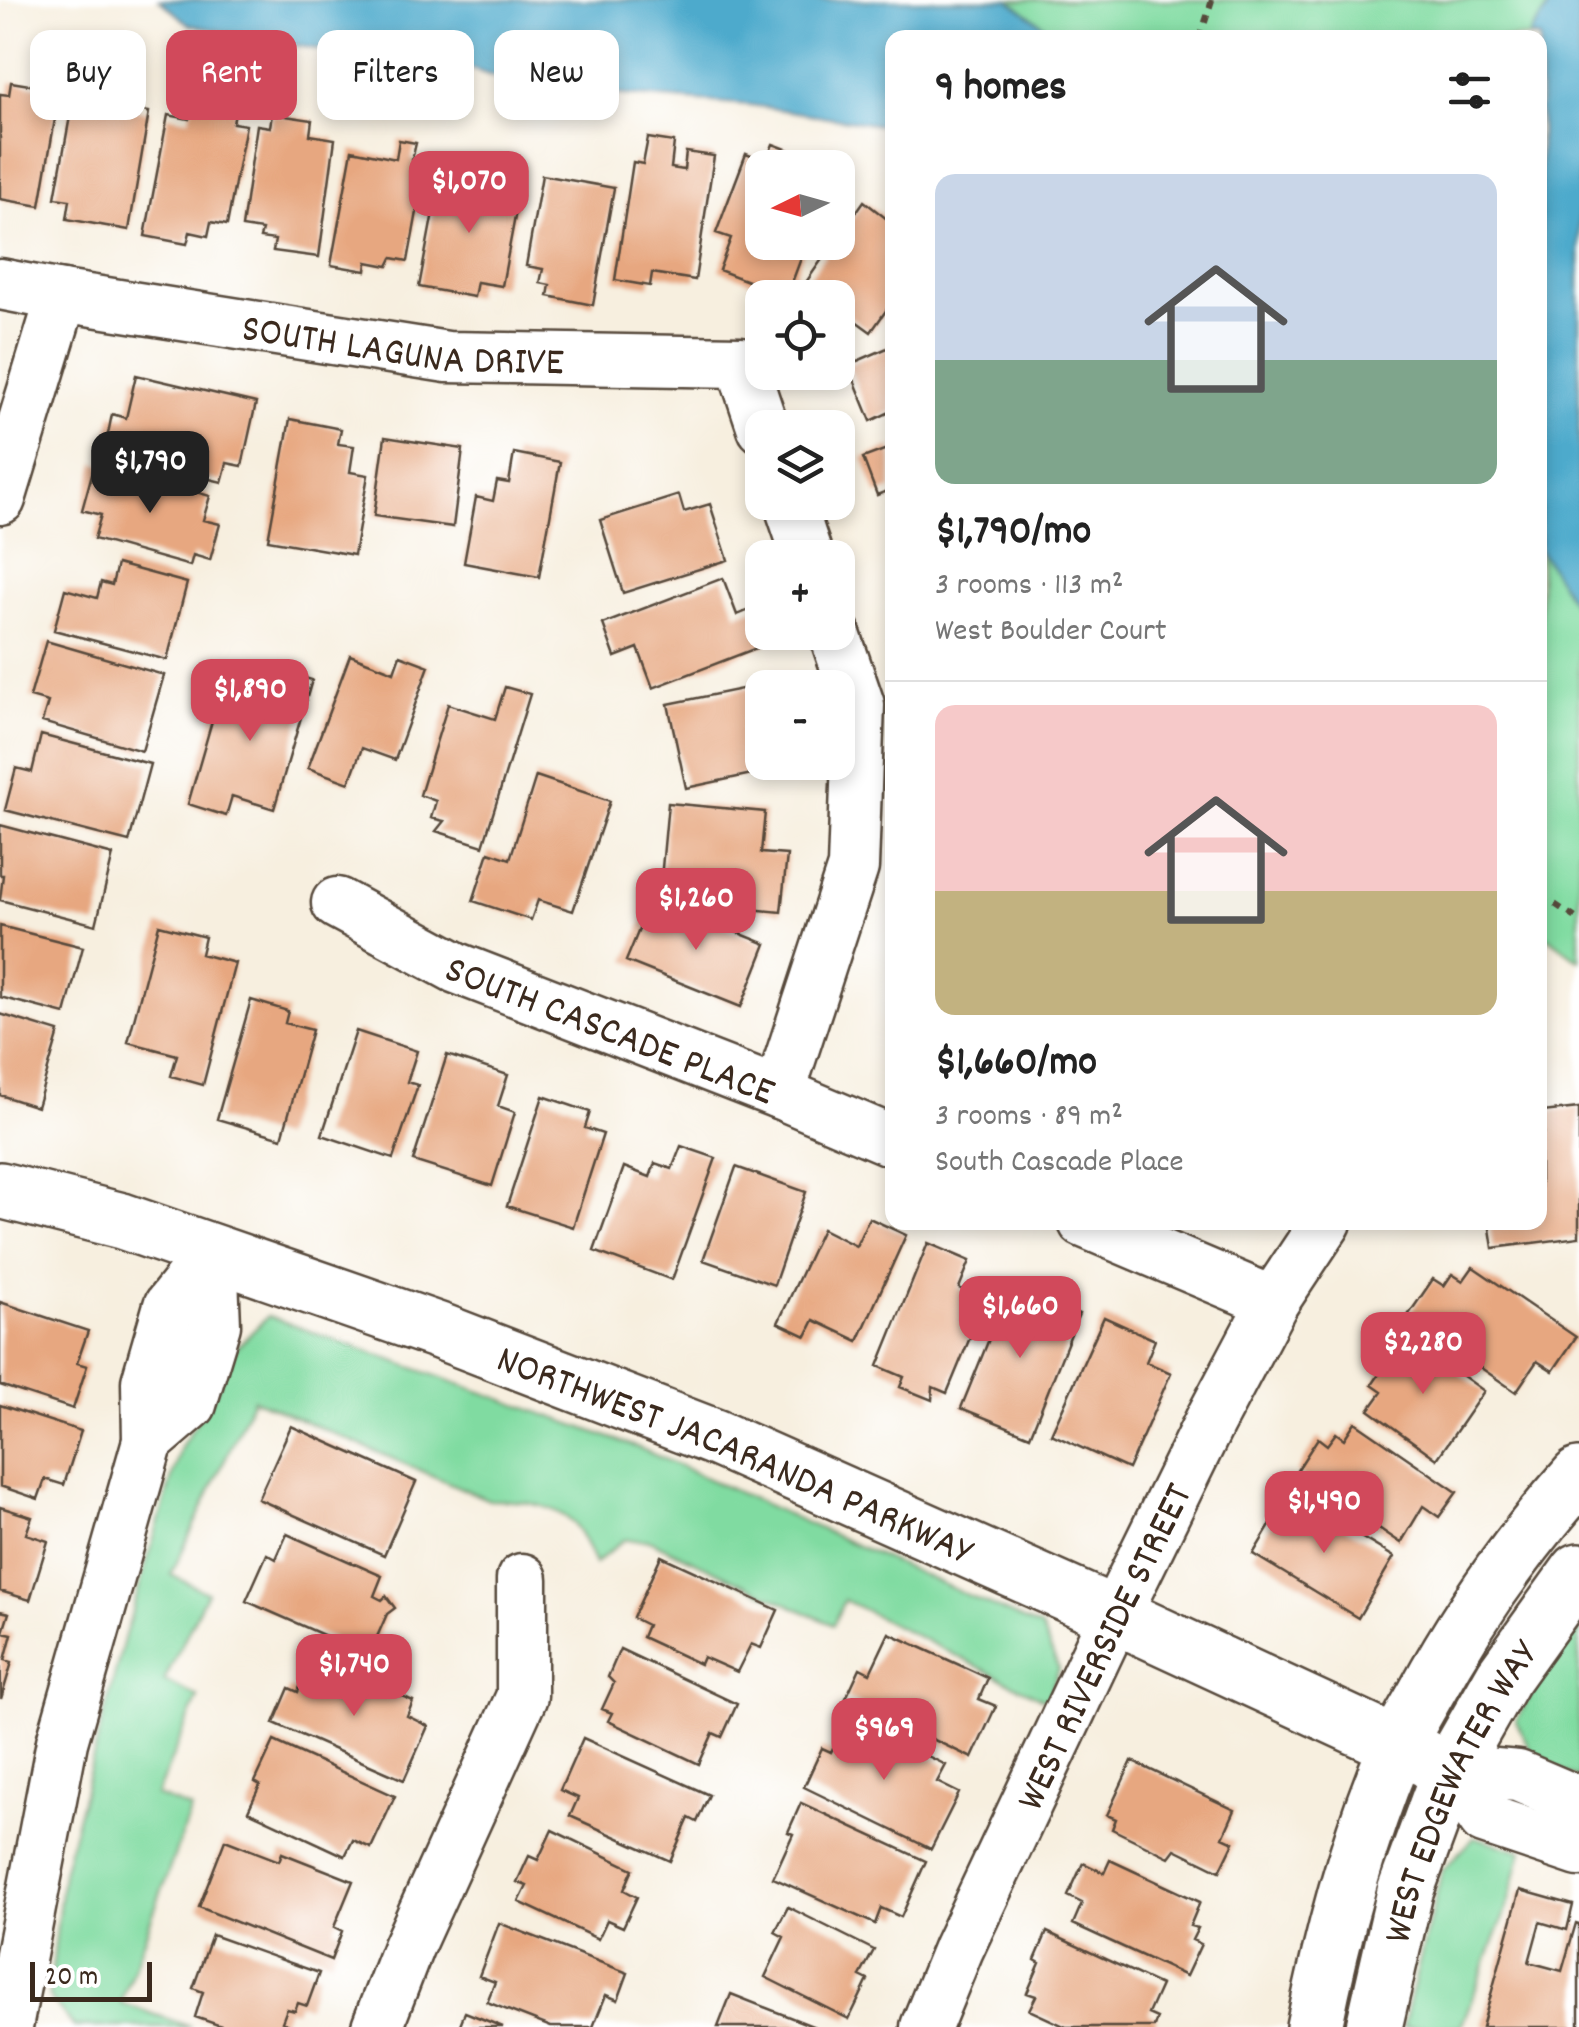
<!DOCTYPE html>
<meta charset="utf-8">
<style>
:root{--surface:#fff;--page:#f6f6f6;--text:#222;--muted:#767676;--line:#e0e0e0;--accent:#d1495b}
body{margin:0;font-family:Dekko,sans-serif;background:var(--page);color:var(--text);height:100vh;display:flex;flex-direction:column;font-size:38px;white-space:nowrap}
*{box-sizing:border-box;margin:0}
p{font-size:32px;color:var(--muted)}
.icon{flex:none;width:55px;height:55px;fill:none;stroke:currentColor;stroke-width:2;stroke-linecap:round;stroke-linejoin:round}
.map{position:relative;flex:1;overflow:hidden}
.details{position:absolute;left:885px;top:30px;width:662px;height:1200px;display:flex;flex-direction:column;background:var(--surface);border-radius:20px;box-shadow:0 5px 15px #0003}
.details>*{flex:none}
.hud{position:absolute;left:30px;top:30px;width:705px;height:90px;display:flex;gap:20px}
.needle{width:65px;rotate:265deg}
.controls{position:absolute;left:745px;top:150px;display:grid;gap:20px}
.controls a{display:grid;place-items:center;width:110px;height:110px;border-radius:20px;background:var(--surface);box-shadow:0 5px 15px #0003;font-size:50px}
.scale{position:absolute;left:30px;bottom:25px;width:122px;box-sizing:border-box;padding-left:10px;border:5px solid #3b2a1e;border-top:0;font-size:28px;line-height:35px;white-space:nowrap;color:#3b2a1e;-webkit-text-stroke:8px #fff;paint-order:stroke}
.price{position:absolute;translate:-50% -85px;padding:0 22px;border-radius:20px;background:var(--accent);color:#fff;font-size:32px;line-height:65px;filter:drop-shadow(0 2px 5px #0008)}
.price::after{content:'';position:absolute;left:50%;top:60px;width:30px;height:22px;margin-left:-15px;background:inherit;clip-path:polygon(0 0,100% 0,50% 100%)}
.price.selected{background:#222;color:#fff}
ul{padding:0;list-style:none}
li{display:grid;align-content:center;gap:20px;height:530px;padding:0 50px}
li+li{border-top:2px solid var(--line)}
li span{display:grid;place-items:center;height:310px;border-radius:20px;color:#555}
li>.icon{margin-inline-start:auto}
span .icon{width:180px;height:180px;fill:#fffc;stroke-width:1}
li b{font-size:42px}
h2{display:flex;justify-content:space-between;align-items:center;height:120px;padding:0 50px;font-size:42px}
.pill{padding:0 35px;border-radius:20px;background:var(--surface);box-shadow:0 5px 15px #0003;font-size:35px;line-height:90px}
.pill.selected{background:var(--accent);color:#fff}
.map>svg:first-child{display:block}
</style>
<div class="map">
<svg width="1579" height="2027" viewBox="0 0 1579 2027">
<rect width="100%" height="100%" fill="#fff"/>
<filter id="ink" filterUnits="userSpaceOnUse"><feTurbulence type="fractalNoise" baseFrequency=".01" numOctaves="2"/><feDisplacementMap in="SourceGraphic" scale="20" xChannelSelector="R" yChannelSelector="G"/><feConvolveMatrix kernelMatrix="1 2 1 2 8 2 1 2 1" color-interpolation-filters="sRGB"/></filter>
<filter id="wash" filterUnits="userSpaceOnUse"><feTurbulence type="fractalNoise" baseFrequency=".0048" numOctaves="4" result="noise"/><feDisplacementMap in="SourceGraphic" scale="40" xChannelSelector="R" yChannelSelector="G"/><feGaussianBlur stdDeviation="2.25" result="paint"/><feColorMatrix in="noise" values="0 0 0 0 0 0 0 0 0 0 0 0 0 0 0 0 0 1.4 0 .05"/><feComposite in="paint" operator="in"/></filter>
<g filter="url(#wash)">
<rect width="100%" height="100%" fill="#f7efdf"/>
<path fill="#80dba1" stroke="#5e8260" stroke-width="2.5" d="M928 0H1579V960L1540 931V38H916Z
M268 1316 639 1448 1041 1628 1059 1669 1047 1701 844 1600 833 1625 649 1540H623L595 1564C589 1552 582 1531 572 1522 552 1503 516 1500 489 1500L253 1399 171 1575 207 1592 164 1681 198 1697 156 1796 191 1809 121 2003 191 2027H74L49 1997 63 1872 125 1635 181 1447 218 1387 232 1352Z
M1579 1614V1779L1534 1757 1516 1721 1567 1629Z
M1475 1837 1522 1851 1507 1908 1461 2027H1403L1442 1871Z"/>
<path fill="#4daacc" stroke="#446a75" stroke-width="2.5" d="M159 0H1009L1059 37 892 38V127L750 105 523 87 454 63 347 55 190 25Z
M1553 0H1579V613L1540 551V38L1529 37Z"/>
<g id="blocks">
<path fill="#e7a780" d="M11 82 60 90 40 206 0 199V94L9 95Z
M88 83 130 90 127 108 149 112 129 230 67 219 70 200 55 198 73 100 84 102Z
M195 93 237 102 233 123 246 125 227 225 211 222 208 236 190 232 187 244 145 236 168 115 189 119Z
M272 114 312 120 310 135 335 139 319 257 273 251 275 240 260 238 262 230 242 227 257 125 270 127Z
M648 138 674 142 671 168 684 170 686 152 714 156 695 280 652 273 650 286 615 280 633 162 643 164Z
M399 140 416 143 412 160 426 163 408 261 392 258 388 266 367 262 366 271 331 265 352 150 396 159Z
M773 144 834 167 762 168V242H807L787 296 719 270 731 238 716 233 746 154 766 162Z
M440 175 520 190 502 286 477 282 474 297 419 287Z
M542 175 614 188 593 305 548 296 550 285 540 283 543 269 526 266Z
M864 201 892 223V302L871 332 838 308V298H795L834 242H838V238Z
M892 346V411L871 421 848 365Z
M136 375 256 403 242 466 227 463 222 482 104 454 112 414 126 418Z
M290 419 341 429 338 444 354 446 350 472 368 475 354 555 268 540Z
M385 437 463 449 453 527 374 516Z
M892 447V489L877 495 863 458Z
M514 453 560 462 539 577 464 563 476 497 493 501 497 481 509 483Z
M95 463 210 496 203 520 220 524 210 560 193 555 190 566 94 539 101 515 82 510Z
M679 495 684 512 710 504 728 560 623 593 600 520Z
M117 564 187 583 167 660 54 630 65 589 97 598 101 582 112 585Z
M723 578 737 615 754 608 767 644 653 688 638 648 615 657 603 624Z
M46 641 164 675 142 751 42 722 48 702 30 697Z
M350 655 394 672 400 655 429 666 395 760 362 748 349 783 308 768Z
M275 669 312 680 274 809 232 796 226 816 188 804 223 683 267 696Z
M776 682 777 688H762L761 746 762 762H765L766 771 686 788 668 704Z
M505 687 530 694 483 846 436 831 444 821 431 818 436 801 420 795 448 704 495 719Z
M41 735 150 764 129 842 5 810 16 768 32 772Z
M536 776 610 801 573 911 538 900 531 920 473 901 489 852 510 859Z
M668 803 765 812 761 853 787 855 781 912 719 906 721 885 661 879Z
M0 825 113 855 96 925 0 900 3 875H0Z
M652 898 766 944 741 1007 626 961Z
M159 925 205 937 201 954 235 963 203 1085 171 1076 177 1055 128 1042Z
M0 926 83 947 65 1014 0 997Z
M251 1000 288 1011 285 1023 312 1030 282 1138 217 1119Z
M0 1014 59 1032 37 1107 0 1095Z
M356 1031 417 1051 407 1082 418 1085 393 1159 322 1135Z
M447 1055 508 1075 498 1106 515 1112 492 1186 413 1161Z
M543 1096 590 1112 585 1128 603 1134 573 1227 507 1206Z
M1579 1108V1237L1493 1248 1489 1222H1540V1134L1544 1133 1542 1112Z
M681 1146 716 1158 672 1280 594 1251 624 1167 650 1177 655 1163 672 1169Z
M736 1167 806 1192 774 1285 703 1260Z
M869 1218 906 1235 858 1341 814 1320 806 1336 778 1323 822 1229 856 1246Z
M928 1243 970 1261 959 1288 986 1299 947 1393 933 1387 932 1400 900 1387 904 1377 878 1366Z
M1473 1267 1576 1337 1553 1371 1537 1361 1516 1392 1407 1317 1433 1279 1444 1286 1452 1274 1463 1281Z
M1011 1285 1079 1314 1030 1436 961 1408Z
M0 1302 88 1331 77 1363 87 1366 73 1409 0 1385Z
M1104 1317 1155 1340 1146 1362 1171 1373 1128 1469 1051 1434Z
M1406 1335 1484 1391 1437 1459 1369 1410 1382 1392 1372 1385Z
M0 1405 81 1431 64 1485 45 1479 38 1499 0 1486Z
M1355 1422 1457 1492 1439 1517 1423 1506 1401 1543 1296 1472 1318 1438 1327 1445 1336 1433 1344 1439Z
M291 1426 416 1482 384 1555 258 1499Z
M1289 1494 1394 1557 1358 1618 1253 1554Z
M0 1507 32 1517 26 1534 48 1541 30 1600 0 1591Z
M287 1534 382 1576 374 1596 382 1600 386 1596 395 1608 387 1614 369 1655 246 1601 267 1554 276 1559Z
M661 1556 778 1610 761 1648 751 1644 737 1672 703 1657 700 1664 642 1637 647 1625 633 1618Z
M0 1611 9 1613 3 1632 12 1634 5 1660 12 1662 1 1699Z
M889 1633 988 1678 979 1699 996 1706 972 1758 846 1698 860 1668 870 1673Z
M620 1649 737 1704 722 1737 713 1733 699 1764 608 1721 612 1713 602 1709 614 1683 608 1677Z
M319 1659 413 1701 407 1716 428 1726 404 1780 274 1723 289 1688 298 1692 303 1679 310 1682Z
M848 1717 946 1765 937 1782 959 1793 931 1849 804 1787 822 1748 831 1752Z
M583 1738 709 1795 697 1822 689 1818 670 1861 570 1816 578 1798 560 1790Z
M274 1741 395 1796 371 1848 353 1840 345 1856 248 1811 260 1785 255 1782Z
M1132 1761 1235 1810 1223 1837 1234 1842 1220 1871 1175 1849 1169 1857 1112 1829 1116 1819 1107 1815Z
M801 1803 926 1861 901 1917 881 1908 875 1924 773 1878 793 1834 788 1832Z
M552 1830 633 1869 624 1890 637 1897 623 1927 607 1920 598 1939 519 1902 527 1886 517 1882 529 1856 538 1860Z
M225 1840 279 1861 282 1853 353 1881 334 1927 342 1931 331 1960 199 1907Z
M1110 1860 1200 1902 1190 1926 1198 1928 1192 1940 1201 1944 1186 1976 1073 1924 1082 1903 1068 1896 1083 1863 1104 1873Z
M1520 1890 1573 1905 1567 1930 1540 1922 1529 1962 1562 1971 1576 1923 1579 1924V2027H1482Z
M788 1907 874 1950 860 1976 868 1980 849 2019 765 1977 784 1937 775 1932Z
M499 1923 628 1973 618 2000 606 1995 593 2027H551L487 2002 495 1982 479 1976Z
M1047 1932 1161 1985 1148 2014 1157 2018 1154 2027H1066L1029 2010 1036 1996 1027 1993 1040 1963 1035 1960Z
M212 1935 319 1973 307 2006 298 2003 295 2011 287 2009 282 2022 293 2027H224L195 2017 203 1992 193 1988Z
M731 1994 815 2027H718Z
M465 2012 503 2027H459Z"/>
</g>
</g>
<g filter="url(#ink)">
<use href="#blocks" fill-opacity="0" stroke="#57483b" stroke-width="2.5"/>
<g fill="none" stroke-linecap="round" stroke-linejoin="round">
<defs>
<g id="minor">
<path id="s1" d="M0 284 62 296 447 357 741 362 763 428"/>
<path d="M0 499 62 296"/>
<path d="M789 502 808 558"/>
<path id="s2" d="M337 903 457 968 779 1093 892 1141"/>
<path d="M779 1093 853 867 859 705 834 632"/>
<path d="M1084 1222 1273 1302"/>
<path d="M148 1441 191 1404 215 1325 212 1252"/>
<path d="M1450 1770 1484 1819 1579 1851"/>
<path d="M1450 1770 1518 1776 1579 1802"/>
<path d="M7 2027 62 1742 148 1441 147 1382 169 1306 212 1252"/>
<path d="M377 2027 408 1947 522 1696V1579"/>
<path id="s3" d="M926 2027 958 1949 1115 1615 1210 1421 1273 1302 1326 1222"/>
</g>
<g id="tertiary">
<path id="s4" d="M0 1190 122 1221 212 1252 442 1332 714 1437 1115 1615 1450 1770"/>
<path d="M1314 2027C1333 1932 1358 1838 1396 1749 1404 1730 1415 1713 1425 1695 1467 1617 1520 1542 1579 1476"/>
<path id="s5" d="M1374 2027 1405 1892 1450 1770 1503 1677 1579 1571"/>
</g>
</defs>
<use href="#minor" stroke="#57483b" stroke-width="55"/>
<use href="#tertiary" stroke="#57483b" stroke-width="60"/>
<path stroke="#57483b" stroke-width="6" stroke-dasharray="8 8" stroke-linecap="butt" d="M1200 38 1212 0
M1540 901H1550L1579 920"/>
<use href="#minor" stroke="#fff" stroke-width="50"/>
<use href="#tertiary" stroke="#fff" stroke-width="55"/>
</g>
</g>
<g text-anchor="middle" stroke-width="10" stroke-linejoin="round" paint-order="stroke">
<g font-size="40" fill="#3b2a1e" stroke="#fff">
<text dy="14" stroke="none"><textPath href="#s1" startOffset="408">SOUTH LAGUNA DRIVE</textPath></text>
<text dy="14" stroke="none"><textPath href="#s2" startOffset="302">SOUTH CASCADE PLACE</textPath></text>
<text dy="14" stroke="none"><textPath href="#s4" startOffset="782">NORTHWEST JACARANDA PARKWAY</textPath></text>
<text dy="14" stroke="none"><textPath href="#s3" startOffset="420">WEST RIVERSIDE STREET</textPath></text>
<text dy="14" stroke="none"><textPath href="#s5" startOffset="252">WEST EDGEWATER WAY</textPath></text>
</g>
</g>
</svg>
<div class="controls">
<a><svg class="needle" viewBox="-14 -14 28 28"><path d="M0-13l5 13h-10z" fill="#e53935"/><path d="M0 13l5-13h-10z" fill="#767676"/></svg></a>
<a><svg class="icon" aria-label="locate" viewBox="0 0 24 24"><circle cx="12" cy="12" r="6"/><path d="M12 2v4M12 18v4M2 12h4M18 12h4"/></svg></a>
<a><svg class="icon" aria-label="layers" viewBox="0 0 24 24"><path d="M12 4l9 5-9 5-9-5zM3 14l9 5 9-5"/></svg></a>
<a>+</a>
<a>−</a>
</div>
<div class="scale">20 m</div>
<b class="price" style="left:469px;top:236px">$1,070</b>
<b class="price selected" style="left:150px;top:516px">$1,790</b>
<b class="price" style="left:250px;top:744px">$1,890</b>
<b class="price" style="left:696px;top:953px">$1,260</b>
<b class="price" style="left:1020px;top:1361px">$1,660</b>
<b class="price" style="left:1423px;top:1397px">$2,280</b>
<b class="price" style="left:1324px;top:1556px">$1,490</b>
<b class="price" style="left:354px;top:1719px">$1,740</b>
<b class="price" style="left:884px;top:1783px">$969</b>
<div class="hud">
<a class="pill">Buy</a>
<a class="pill selected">Rent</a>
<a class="pill">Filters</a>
<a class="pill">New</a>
</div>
<section class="details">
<h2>9 homes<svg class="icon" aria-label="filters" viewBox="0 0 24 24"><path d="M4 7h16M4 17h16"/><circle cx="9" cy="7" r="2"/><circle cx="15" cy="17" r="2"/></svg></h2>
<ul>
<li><span style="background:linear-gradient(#c9d6e8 60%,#7fa58c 0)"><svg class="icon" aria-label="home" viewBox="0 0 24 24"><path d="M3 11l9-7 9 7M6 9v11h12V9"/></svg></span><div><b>$1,790/mo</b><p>3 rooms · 113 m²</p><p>West Boulder Court</p></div></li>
<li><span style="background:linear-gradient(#f6c9c9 60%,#c2b280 0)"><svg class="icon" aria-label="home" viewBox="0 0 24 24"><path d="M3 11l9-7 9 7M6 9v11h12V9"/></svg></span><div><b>$1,660/mo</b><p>3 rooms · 89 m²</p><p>South Cascade Place</p></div></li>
</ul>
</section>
</div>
